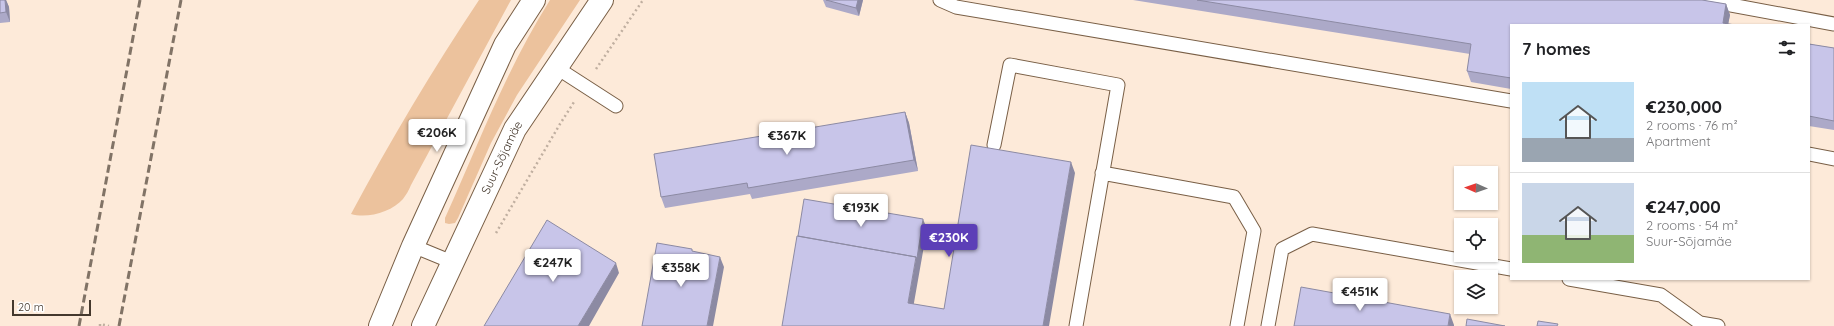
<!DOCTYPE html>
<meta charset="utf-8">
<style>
:root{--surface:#fff;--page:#f2f2f2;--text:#202124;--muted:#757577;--line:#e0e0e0;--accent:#5c3fb7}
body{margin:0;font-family:Quicksand,sans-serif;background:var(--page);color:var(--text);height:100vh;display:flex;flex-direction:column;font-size:15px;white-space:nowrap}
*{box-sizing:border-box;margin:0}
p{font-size:13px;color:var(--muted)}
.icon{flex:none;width:22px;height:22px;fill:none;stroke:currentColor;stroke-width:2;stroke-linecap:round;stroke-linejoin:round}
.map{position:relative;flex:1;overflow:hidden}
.sheet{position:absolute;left:1510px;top:24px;width:300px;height:256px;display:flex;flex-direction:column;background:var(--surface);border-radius:0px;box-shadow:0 1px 3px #0004}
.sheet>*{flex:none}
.needle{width:26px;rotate:272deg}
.buttons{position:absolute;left:1454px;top:166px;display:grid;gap:8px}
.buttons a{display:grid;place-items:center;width:44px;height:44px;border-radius:0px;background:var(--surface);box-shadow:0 1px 3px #0004;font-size:20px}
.scale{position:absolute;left:12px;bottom:10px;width:79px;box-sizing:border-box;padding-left:4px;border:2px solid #44382d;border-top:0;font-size:11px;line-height:14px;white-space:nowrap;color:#44382d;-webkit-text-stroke:3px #fff;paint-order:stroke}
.price{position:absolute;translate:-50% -34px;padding:0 9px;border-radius:4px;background:#fff;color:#222;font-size:13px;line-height:26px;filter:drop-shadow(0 1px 2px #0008)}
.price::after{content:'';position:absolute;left:50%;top:24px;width:12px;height:9px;margin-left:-6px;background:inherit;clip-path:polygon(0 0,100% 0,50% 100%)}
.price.on{background:var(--accent);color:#fff}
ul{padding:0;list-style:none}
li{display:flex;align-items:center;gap:12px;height:100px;padding:0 12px}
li+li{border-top:1px solid var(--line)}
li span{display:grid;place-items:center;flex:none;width:112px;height:80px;border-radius:0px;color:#555}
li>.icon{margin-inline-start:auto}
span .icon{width:48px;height:48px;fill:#fffc;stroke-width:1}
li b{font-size:17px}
h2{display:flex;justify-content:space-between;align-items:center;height:48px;padding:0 12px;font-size:17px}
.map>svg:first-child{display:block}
</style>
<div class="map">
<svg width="1834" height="326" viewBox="0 0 1834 326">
<rect width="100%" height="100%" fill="#fdead9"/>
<path fill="#ecc29d" d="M479 0H511L411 185C409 190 406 195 403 199 392 212 367 219 351 214 390 141 433 69 479 0Z
M550 0H580L517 95 491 143 458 218 455 223 449 224 445 223V218C478 145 507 68 550 0Z"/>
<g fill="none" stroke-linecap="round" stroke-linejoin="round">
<defs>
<path id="lane" d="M940 0 956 7 1511 101
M1704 0 1834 24
M557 68 616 106
M994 145 1010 65 1118 85 1076 326
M1809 154 1834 159
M1102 173 1234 197 1254 231 1237 326
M413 246 452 262
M1569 279 1661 295 1700 323 1718 326
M1268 326 1282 249 1312 234 1511 269"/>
<g id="secondary">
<path d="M380 326 413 246 505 45 534 0"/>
<path id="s1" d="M423 326 515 129 602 0"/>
</g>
</defs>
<use href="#lane" stroke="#795f46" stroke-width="15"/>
<use href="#secondary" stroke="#795f46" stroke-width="24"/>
<path stroke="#c0afa0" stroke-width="2.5" stroke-dasharray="2 3" stroke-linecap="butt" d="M596 69 643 0
M496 233 560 124 574 102
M100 326V324L109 326"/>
<use href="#lane" stroke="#fff" stroke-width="13"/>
<use href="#secondary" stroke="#fff" stroke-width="22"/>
<path stroke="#817366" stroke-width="3" stroke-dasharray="8 4" stroke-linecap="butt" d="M79 326 140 0
M119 326 181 0"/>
</g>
<path fill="#aca9c8" d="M0 0H6L9 7 10 22 0 23Z
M823 0H863L859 16 826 7Z
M1133 0H1702L1726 4 1730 15 1728 24 1511 25V89L1471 82 1467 71 1470 54Z
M1809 44 1834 48V130L1809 126Z
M905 112 909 123 918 171 752 199 750 194 665 208 661 197Z"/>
<path fill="#8c8aa3" d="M5 0H6L9 7 10 22 6 12Z
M858 0H863L859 16 856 8Z
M1726 4 1730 15 1728 25 1723 23Z
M905 112 909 123 918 171 914 160Z
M1071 162 1075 173 1049 326H1043Z
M923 219 927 229 912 314 908 303Z
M720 257 724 267 713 326H707Z
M616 263 619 273 589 326H578Z
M1450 314 1454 325V326H1448Z"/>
<path fill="#c8c5e9" stroke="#8c8aa3" d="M0 0H5L6 12 0 13Z
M826 0H858L856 8Z
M1197 0H1702L1726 4 1723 23 1735 25H1511V78L1467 71 1471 44Z
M1809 44 1834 48V121L1809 116Z
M905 112 914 160 748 188 747 183 661 197 654 154Z
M971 145 1071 162 1043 326H782L797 236 916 257 908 303 944 309Z
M804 199 923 219 917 258H916V257L798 236Z
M547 220 616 263 578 326H484Z
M657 243 692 249V251L720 257 707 326H642Z
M1301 287 1450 314 1448 326H1294Z
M1467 319 1505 326H1466Z
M1538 321 1558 324 1557 326H1537Z"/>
<g text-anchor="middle" stroke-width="3" stroke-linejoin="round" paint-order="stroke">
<g font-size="12" fill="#44382d" stroke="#fff">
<text dy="4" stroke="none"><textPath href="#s1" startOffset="186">Suur-Sõjamäe</textPath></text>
</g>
</g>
</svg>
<div class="buttons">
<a><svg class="needle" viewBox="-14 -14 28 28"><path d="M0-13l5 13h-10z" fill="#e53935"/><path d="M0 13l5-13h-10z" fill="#757577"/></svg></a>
<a><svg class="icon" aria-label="locate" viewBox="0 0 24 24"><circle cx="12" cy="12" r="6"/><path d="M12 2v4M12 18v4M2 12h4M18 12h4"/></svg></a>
<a><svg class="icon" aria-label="layers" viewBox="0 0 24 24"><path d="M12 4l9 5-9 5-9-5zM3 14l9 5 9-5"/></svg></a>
</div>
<div class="scale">20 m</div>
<b class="price" style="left:437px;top:153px">€206K</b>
<b class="price" style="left:787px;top:156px">€367K</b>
<b class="price" style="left:861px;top:228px">€193K</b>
<b class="price on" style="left:949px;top:258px">€230K</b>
<b class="price" style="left:553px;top:283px">€247K</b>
<b class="price" style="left:681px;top:288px">€358K</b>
<b class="price" style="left:1360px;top:312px">€451K</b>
<section class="sheet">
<h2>7 homes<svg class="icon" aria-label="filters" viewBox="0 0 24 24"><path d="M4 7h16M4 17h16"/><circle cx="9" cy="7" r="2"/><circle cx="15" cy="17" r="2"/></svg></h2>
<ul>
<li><span style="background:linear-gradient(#bfe0f5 70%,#9aa5b1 0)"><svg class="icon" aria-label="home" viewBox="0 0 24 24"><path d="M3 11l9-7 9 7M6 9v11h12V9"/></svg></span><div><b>€230,000</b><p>2 rooms · 76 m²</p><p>Apartment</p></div></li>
<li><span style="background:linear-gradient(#c9d6e8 65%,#8fb573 0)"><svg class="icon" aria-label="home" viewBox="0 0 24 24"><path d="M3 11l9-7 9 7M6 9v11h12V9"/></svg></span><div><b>€247,000</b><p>2 rooms · 54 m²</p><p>Suur-Sõjamäe</p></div></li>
</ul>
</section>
</div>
